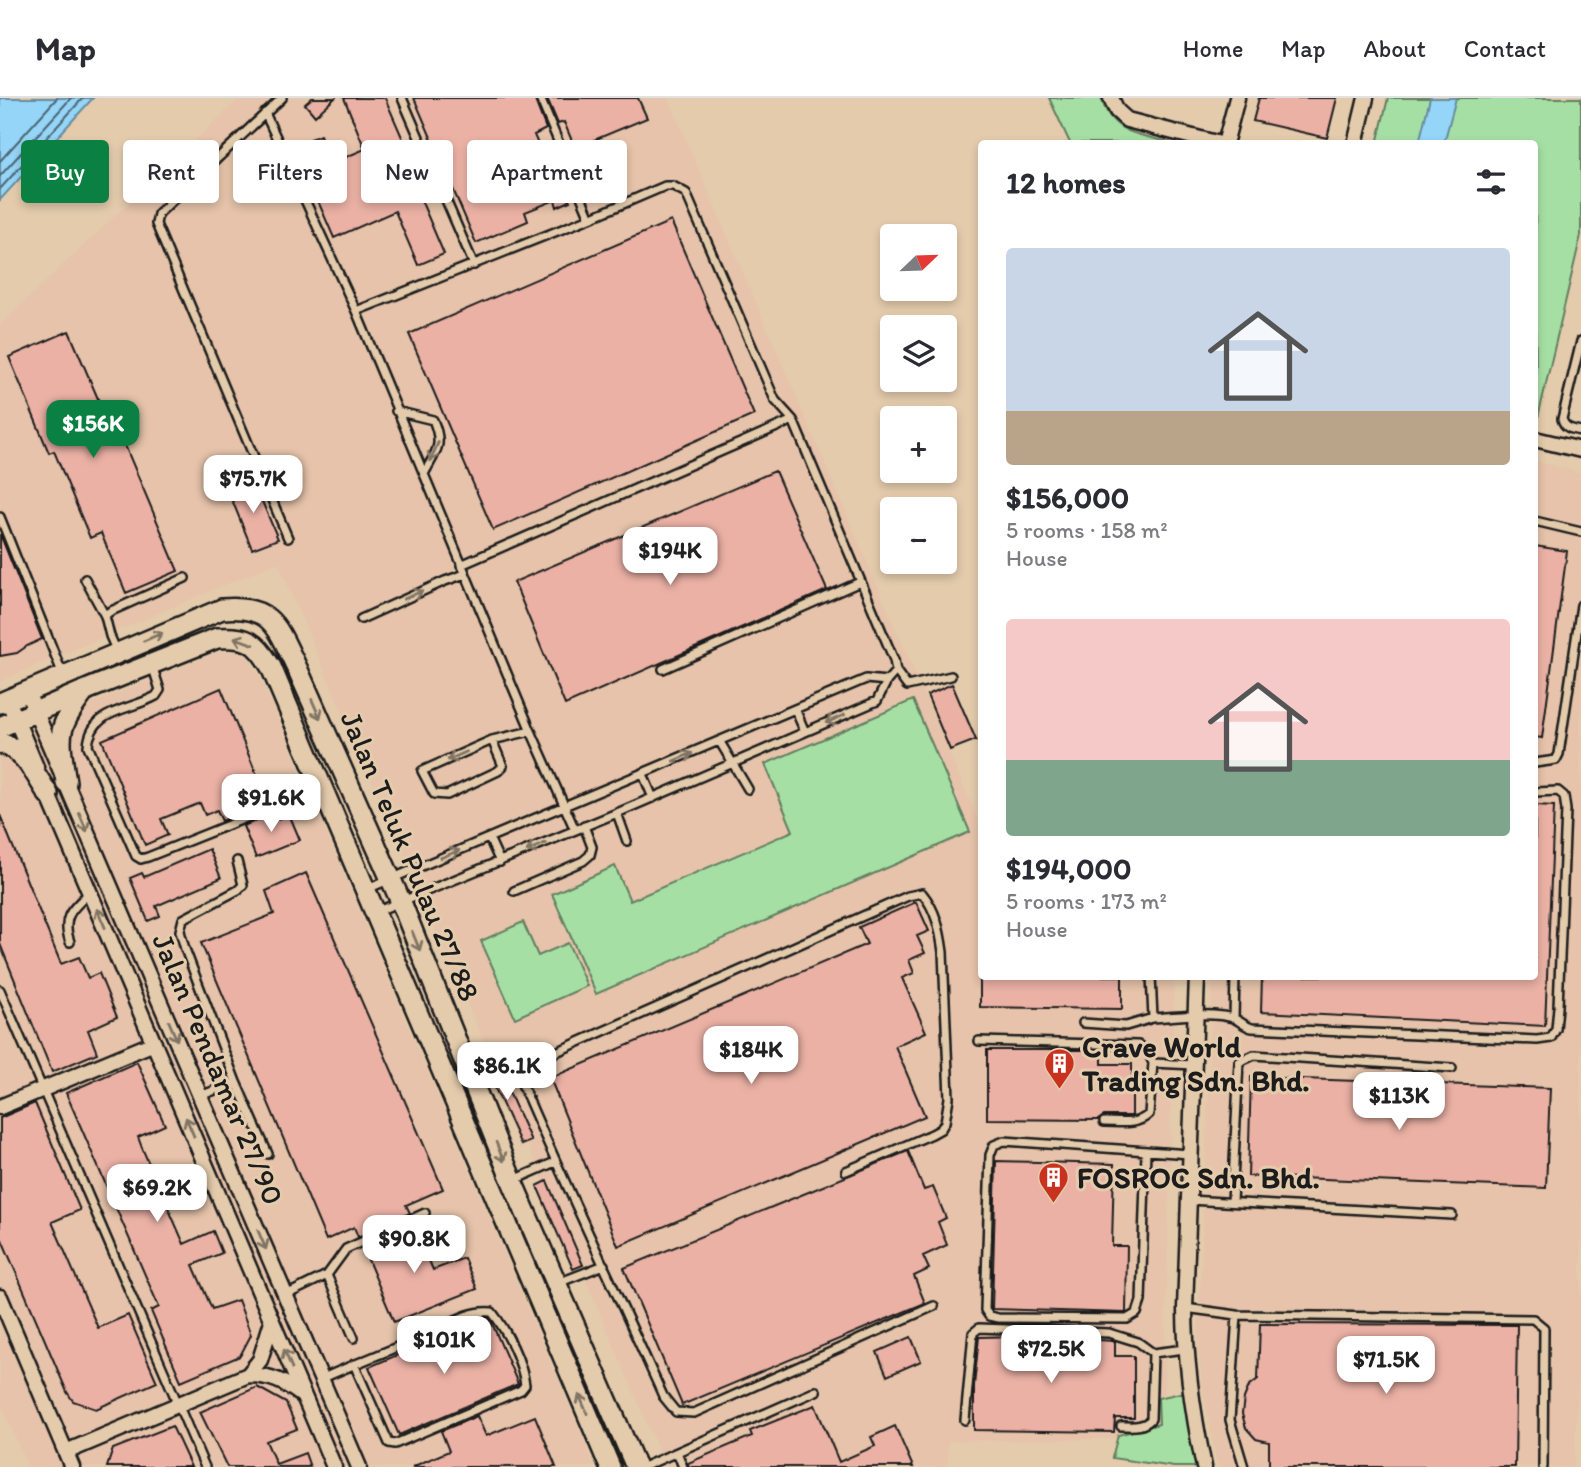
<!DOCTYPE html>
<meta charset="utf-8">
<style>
:root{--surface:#fff;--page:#f2f2f3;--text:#2b2b33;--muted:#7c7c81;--line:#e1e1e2;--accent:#0b8043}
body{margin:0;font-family:Itim,sans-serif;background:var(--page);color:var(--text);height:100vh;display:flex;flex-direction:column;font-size:26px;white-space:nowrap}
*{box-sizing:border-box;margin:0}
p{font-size:23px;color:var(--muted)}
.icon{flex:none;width:38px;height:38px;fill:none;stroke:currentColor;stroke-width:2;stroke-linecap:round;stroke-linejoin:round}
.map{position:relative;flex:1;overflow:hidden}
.panel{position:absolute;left:978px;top:42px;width:560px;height:840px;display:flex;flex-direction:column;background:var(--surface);border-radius:7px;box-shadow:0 4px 10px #0003}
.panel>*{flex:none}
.hud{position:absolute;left:21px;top:42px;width:665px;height:63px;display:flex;gap:14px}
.needle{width:46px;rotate:67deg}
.controls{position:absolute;left:880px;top:126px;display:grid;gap:14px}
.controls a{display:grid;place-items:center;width:77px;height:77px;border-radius:7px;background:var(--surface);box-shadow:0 4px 10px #0003;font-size:35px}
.price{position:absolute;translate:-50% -60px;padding:0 16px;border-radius:14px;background:#fff;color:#222;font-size:23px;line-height:46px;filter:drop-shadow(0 2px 4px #0008)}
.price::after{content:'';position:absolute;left:50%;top:42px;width:21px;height:16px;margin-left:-10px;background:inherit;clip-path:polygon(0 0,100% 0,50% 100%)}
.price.active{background:var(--accent);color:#fff}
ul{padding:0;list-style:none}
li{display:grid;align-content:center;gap:14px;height:371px;padding:0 28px}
li span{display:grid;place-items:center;height:217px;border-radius:7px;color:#555}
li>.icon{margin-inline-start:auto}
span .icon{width:126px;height:126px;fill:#fffc;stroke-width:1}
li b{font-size:30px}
h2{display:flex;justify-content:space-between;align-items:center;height:84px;padding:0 28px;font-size:30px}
.chip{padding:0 24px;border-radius:7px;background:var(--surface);box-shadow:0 4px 10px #0003;font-size:24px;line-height:63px}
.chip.active{background:var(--accent);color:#fff}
header{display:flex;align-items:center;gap:42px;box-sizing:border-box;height:98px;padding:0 35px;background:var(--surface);border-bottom:2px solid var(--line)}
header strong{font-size:33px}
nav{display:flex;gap:38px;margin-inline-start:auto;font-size:24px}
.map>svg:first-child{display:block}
</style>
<header>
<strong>Map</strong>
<nav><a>Home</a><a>Map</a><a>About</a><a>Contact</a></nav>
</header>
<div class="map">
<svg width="1581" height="1369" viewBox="0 0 1581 1369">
<rect width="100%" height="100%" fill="#e4cbac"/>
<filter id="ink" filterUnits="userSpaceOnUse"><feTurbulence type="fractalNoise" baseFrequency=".0143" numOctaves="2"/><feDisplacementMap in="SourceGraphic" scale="14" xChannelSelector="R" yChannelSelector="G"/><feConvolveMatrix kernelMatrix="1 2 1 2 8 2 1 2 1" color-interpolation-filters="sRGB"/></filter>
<g filter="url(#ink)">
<path fill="#e6c3aa" d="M240 0H668L982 732V878L1174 879 1163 1340 948 1343 947 1369H666L278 464 0 583V227Z
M1535 363 1581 375V1220L1574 1369H1218L1203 1292 1198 1249 1213 879 1535 878Z
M233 553 248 558 261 581 595 1369H28L0 1303V644L217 554Z"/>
<path fill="#a6dfa4" stroke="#617e60" stroke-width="2" d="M1049 0H1101C1112 37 1139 36 1172 45H1070Z
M1388 0H1581V137L1536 328 1535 46H1377Z
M913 602 970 734 596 896 552 796 615 768 630 803 793 733 765 666Z
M523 824 538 858 568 845 587 888 515 920 481 843Z
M1185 1294 1200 1369H1174L1112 1360 1118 1337 1159 1326 1158 1300Z"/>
<path fill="#95d5f7" stroke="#658b9f" stroke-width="2" d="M0 0H93L0 102Z
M1430 0H1456L1444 45H1419Z"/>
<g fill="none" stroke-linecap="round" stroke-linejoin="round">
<path stroke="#4c6674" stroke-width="2" d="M0 63 57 0
M0 78 71 0
M0 91 83 0"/>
</g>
<path fill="#ebb1a5" stroke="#1c1c1c" stroke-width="2" d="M312 0H335L315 18 305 6Z
M344 0H385L428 99 421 102 444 156 418 167 395 113 334 140 294 48 320 37 332 65 365 51Z
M414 0H534L546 31 534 37 559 95 565 92 570 103 557 109 555 102 525 114 528 123 476 145Z
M547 0H638L647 20 575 50 564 24 558 26Z
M1259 0H1337L1327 40 1253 23Z
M671 123 754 317 493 432 409 236Z
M69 233 107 322 113 319 178 473 126 495 101 435 90 440 54 353 49 355 9 259Z
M775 373 827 492 565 607 514 484Z
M253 382 278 441 252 451 228 392Z
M0 436 42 541 27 548 17 555 0 558Z
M1535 448 1567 453 1542 640 1535 639Z
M952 586 976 642 950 652 927 597Z
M221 590 268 704 222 723 217 712 205 717 200 705 161 721 168 737 145 747 102 642Z
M1535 707 1554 708 1545 928 1261 914 1262 878H1535Z
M273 716 275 722 289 716 300 742 256 760 243 728Z
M0 717 61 866 79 859 88 880 99 875 117 919 88 932 97 955 52 974 0 846Z
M209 751 221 780 156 808 160 818 148 823 130 780 142 775 144 779Z
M306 775 443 1091 406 1107 410 1115 358 1139 354 1129 326 1142 201 845 274 816 266 793Z
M916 804 929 833 917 838 925 855 909 862 914 875 902 880 926 934 895 948 925 1018 618 1148 550 980 867 846 859 829Z
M980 878H1122V911L980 909Z
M987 952H1102V966H1132V1018H1104L1098 1022 987 1021Z
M494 961 531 1043 521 1047 484 966Z
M137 964 165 1027 138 1039 142 1050 184 1146 213 1133 222 1155 193 1167 212 1211 238 1202 251 1237 240 1258 181 1283 151 1213 159 1209 66 995Z
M1251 979 1550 990 1546 1090 1248 1078Z
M35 1005 80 1112 52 1124 98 1230 128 1217 157 1284 96 1311 73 1303 67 1294 0 1137V1020Z
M908 1053 924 1092 933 1089 946 1120 938 1124 947 1147 923 1158 929 1171 914 1178 925 1205 682 1307 624 1170Z
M996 1063 1114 1066 1112 1148H1127L1126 1215 992 1211Z
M547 1083 583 1167 573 1171 537 1088Z
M414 1127 433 1172 464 1160 477 1191 394 1224 363 1150Z
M484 1220H489L491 1223 518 1286 399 1337 369 1269Z
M1260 1226 1517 1227 1515 1369H1269V1344L1256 1341 1246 1330 1242 1316 1244 1300 1249 1288 1258 1281Z
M1021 1238 1115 1243V1258H1134V1320H1115L1114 1334 974 1332V1288L979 1239Z
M911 1239 921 1263 887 1278 877 1254Z
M257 1289 286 1305 297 1331 266 1343 276 1366 305 1355 310 1369H227L200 1314Z
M815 1307 839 1364 875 1348 871 1339 895 1328 913 1369H689L688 1365 752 1338 750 1333Z
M477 1318 486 1338 535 1318 556 1369H412L449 1353 441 1333Z
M172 1328 191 1369H107L113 1351Z"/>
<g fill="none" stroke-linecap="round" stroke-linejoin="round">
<defs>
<path id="lane" d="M282 0 158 116 156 126 288 440
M402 0 474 167
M540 0 590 120
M265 15 356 213 531 633 575 732
M356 213 590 120 665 88H673L686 95 775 302 793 322 894 562 896 573 887 583 877 603 617 715 378 813
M1581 243 1562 321C1565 331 1572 331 1581 333
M396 313 433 322C444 348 436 353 424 376
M0 419 63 577
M1535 423 1581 434
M461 467 793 322
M85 481 105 518
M361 521 445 483 465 476
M117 554 110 538 105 518 109 514 185 480
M152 567 160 592 156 598C129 613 91 611 88 648L136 758 141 761 148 759 281 706
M663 571 860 484
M896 573 907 588 951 578
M795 611 805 634
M492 642 503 668 498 673 447 697 434 696 422 673 492 642 531 633
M720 644 748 691
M1535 665 1556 662 1559 656 1581 507
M643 676 653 700
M617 715 627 743
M489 740 500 764
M367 791 866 581 887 583
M514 793 583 763 590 757 592 749 584 728
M70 844C61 819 72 811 89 795
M1151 878 1153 920C1176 919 1211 913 1233 920 1239 922 1244 928 1252 930L1537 942 1551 940 1556 931 1558 909 1566 712 1564 698 1558 693 1535 694
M0 892 205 1369
M1234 920 1235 878
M1083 925 1126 928 1153 920
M979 943 1138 947 1148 954 1153 965 1194 967
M236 984 268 1056
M200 998 236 984 185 851 180 833 183 821 238 792 243 787 237 763
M1104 1024C1119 1024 1137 1028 1149 1016L1153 965
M1146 1053 1141 1203 1137 1215 1127 1221 998 1220 989 1218 985 1212 990 1057 994 1047 1004 1043 1190 1056
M846 1073 932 1036 941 1031 945 1024 949 1000 943 854C940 832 936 812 922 795L908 798 518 971V977C564 1085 615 1191 663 1298L676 1314 694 1315 934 1208
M512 1083 555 1064
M1189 1102 1452 1117
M1232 1104 1239 964 1254 957 1452 970
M327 1177 354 1240
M558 1185 604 1167
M286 1197 327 1177 346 1151 425 1115
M1185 1210 1237 1217 1533 1221 1544 1230 1543 1369
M1237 1217 1230 1322 1244 1369
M321 1281C356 1265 392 1252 427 1236 447 1227 470 1211 492 1214 507 1233 522 1263 525 1287L521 1292 395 1346 389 1345 354 1266
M965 1322 973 1235 979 1230 1109 1235 1138 1244 1153 1255 1185 1251
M1121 1328C1132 1328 1143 1330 1151 1321L1153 1255
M677 1354 683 1369
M643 1369 816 1293"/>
<path id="street" d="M1111 0 1117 13 1127 22 1220 46
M1225 46 1237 0
M1355 46 1366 0
M1535 341 1581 352
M27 594 359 1369
M8 602 36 669
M44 687 334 1369
M1197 878 1185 1210C1185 1265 1193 1316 1204 1369
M0 1009 154 945
M0 1199 72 1369
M248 1277 260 1262 272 1223
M66 1354 248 1277C271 1277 285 1284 303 1298"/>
<path id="secondary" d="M0 605 222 511C274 506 278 532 298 572L401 804 512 1083 636 1369
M0 629 86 592 217 540C247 538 256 543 271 569L610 1369
M0 645C24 651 35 676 48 696
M66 684C59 637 55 632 85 593"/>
</defs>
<use href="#lane" stroke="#1c1c1c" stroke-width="12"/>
<use href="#street" stroke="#1c1c1c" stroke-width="19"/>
<use href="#secondary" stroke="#1c1c1c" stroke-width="24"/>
<use href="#lane" stroke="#e4cbac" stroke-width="7"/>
<use href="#street" stroke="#e4cbac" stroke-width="14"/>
<use href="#secondary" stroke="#e4cbac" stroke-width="19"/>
</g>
<defs><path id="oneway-shaft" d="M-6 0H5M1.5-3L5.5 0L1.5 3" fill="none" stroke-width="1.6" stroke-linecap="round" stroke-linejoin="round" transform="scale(1.75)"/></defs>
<g stroke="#807464">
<use href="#oneway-shaft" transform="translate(434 354) rotate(114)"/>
<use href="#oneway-shaft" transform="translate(413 497) rotate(-24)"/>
<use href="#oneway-shaft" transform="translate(153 539) rotate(-23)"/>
<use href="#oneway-shaft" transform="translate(244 543) rotate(-160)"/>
<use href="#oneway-shaft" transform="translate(316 611) rotate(66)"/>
<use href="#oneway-shaft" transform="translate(835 621) rotate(157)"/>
<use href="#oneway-shaft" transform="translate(457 658) rotate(156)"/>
<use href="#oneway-shaft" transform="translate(683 659) rotate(-23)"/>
<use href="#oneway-shaft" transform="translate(83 724) rotate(67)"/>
<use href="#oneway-shaft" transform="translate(536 749) rotate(157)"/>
<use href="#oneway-shaft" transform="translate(450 756) rotate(-22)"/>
<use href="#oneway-shaft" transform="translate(101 820) rotate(-113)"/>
<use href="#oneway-shaft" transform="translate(416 843) rotate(68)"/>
<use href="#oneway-shaft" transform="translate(173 933) rotate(67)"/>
<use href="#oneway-shaft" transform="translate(190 1029) rotate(-113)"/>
<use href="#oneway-shaft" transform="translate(500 1054) rotate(68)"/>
<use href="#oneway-shaft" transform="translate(262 1142) rotate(67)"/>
<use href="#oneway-shaft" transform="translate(288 1261) rotate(-113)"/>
<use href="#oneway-shaft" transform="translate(583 1306) rotate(-113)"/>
</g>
</g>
<defs>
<symbol id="building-pin" viewBox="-11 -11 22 30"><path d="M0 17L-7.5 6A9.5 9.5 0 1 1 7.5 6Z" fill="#c8321e" stroke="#e4cbac"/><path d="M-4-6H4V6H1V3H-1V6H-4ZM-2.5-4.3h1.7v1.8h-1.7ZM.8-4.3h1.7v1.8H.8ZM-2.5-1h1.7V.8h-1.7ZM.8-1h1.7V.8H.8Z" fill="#fff"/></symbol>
</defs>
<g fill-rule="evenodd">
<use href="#building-pin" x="1042" y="948" width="35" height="47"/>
<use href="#building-pin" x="1036" y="1062" width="35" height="47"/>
</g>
<g text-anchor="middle" stroke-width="6" stroke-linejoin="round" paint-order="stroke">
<g font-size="30" fill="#1c1c1c" stroke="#e4cbac">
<text transform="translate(410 758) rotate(67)" y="10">Jalan Teluk Pulau 27/88</text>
<text transform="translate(218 971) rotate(67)" y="10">Jalan Pendamar 27/90</text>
</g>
<g font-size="30" font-weight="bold" fill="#1c1c1c" stroke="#e4cbac" text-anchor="start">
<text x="1082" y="959">Crave World<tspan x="1082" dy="34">Trading Sdn. Bhd.</tspan></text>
<text x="1077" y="1090">FOSROC Sdn. Bhd.</text>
</g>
</g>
</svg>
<div class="controls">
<a><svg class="needle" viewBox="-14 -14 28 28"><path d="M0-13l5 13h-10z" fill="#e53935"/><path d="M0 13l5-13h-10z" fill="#7c7c81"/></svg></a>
<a><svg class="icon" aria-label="layers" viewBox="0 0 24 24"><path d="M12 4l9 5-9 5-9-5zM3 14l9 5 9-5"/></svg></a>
<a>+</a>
<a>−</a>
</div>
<b class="price active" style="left:93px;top:362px">$156K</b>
<b class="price" style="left:253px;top:417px">$75.7K</b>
<b class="price" style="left:670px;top:489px">$194K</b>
<b class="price" style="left:271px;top:736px">$91.6K</b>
<b class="price" style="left:751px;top:988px">$184K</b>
<b class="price" style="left:507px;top:1004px">$86.1K</b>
<b class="price" style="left:1399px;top:1034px">$113K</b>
<b class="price" style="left:157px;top:1126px">$69.2K</b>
<b class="price" style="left:414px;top:1177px">$90.8K</b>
<b class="price" style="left:444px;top:1278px">$101K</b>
<b class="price" style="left:1051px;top:1287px">$72.5K</b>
<b class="price" style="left:1386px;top:1298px">$71.5K</b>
<div class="hud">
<a class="chip active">Buy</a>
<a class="chip">Rent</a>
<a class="chip">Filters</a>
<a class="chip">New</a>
<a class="chip">Apartment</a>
</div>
<section class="panel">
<h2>12 homes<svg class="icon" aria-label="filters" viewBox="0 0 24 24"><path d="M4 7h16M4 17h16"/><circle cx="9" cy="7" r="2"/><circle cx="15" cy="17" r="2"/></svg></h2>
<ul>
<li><span style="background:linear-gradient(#c9d6e8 75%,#b9a48a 0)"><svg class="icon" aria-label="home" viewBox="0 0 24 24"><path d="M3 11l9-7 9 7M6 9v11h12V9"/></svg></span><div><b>$156,000</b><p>5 rooms · 158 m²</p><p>House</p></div></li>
<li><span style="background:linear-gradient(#f6c9c9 65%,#7fa58c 0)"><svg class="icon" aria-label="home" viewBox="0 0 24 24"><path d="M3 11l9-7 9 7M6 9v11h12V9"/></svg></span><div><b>$194,000</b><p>5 rooms · 173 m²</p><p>House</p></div></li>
</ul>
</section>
</div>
